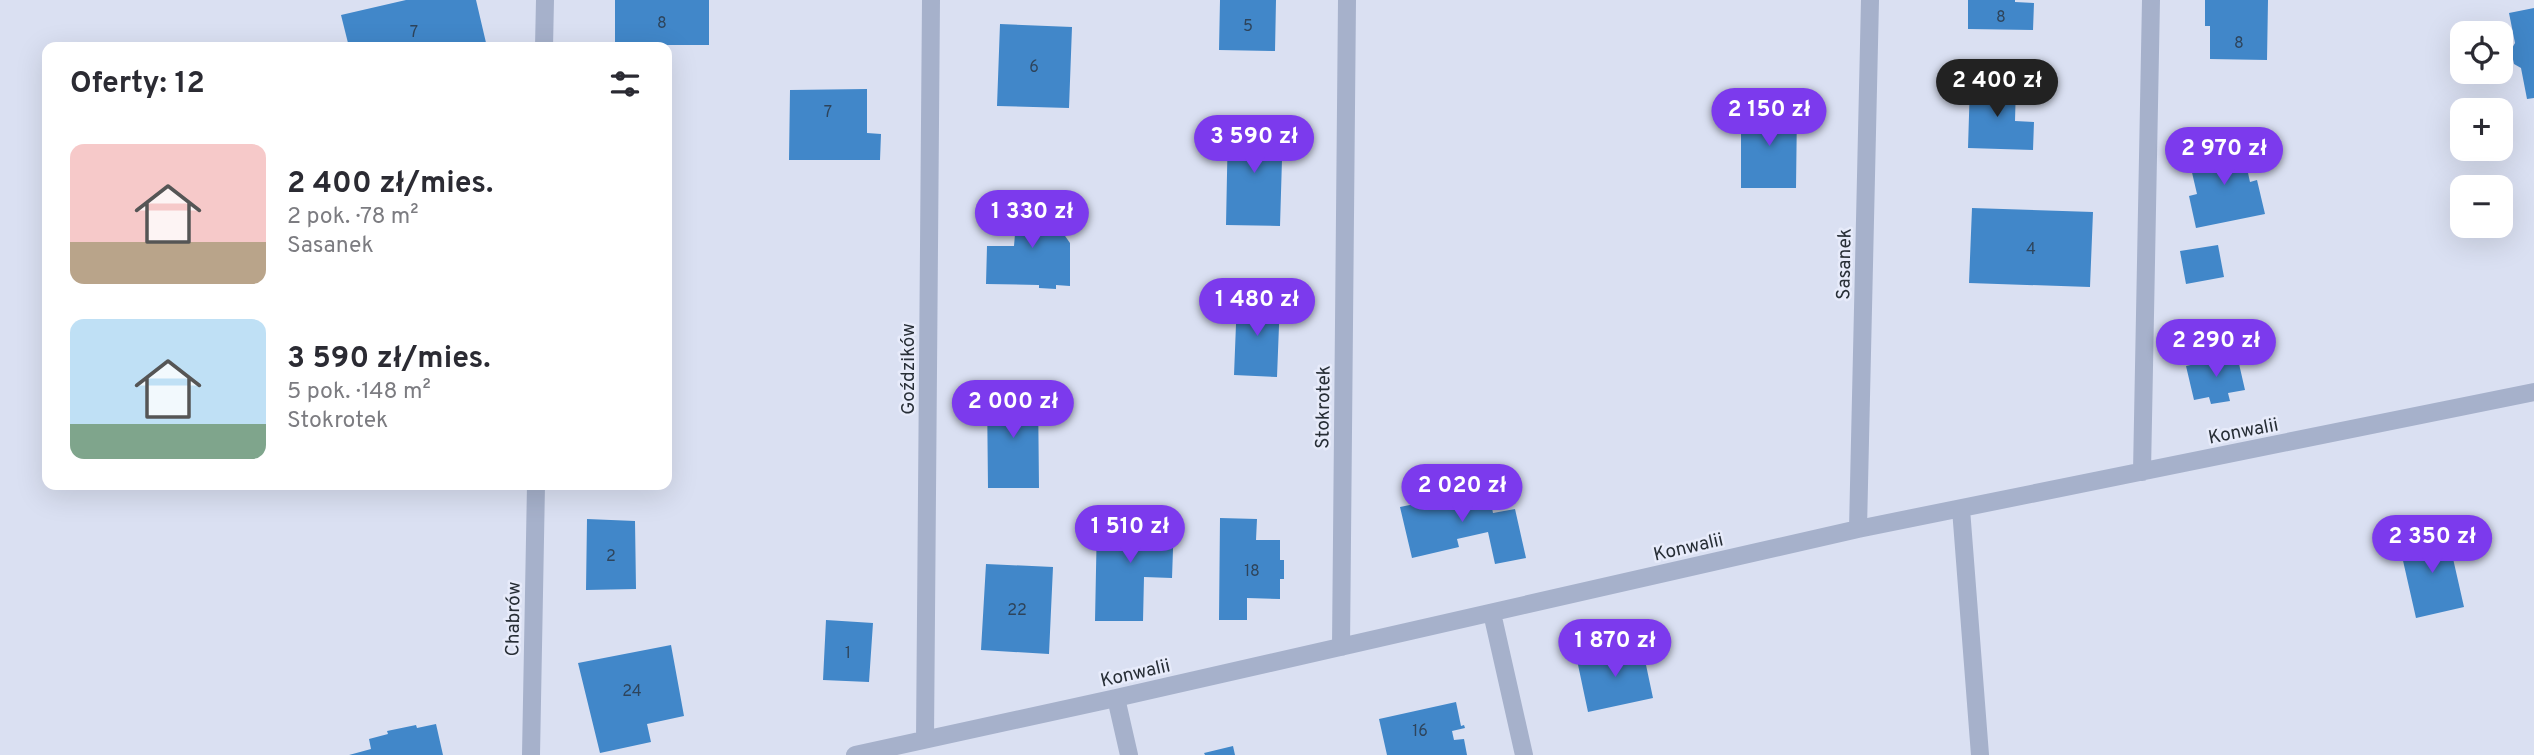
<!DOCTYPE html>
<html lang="pl">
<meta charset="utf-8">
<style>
:root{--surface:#fff;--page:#f7f7f7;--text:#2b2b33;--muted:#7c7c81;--accent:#7c3aed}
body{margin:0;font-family:Overpass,sans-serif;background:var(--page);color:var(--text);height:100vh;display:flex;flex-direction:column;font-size:26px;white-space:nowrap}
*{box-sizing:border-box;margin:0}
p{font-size:23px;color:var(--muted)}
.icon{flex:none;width:38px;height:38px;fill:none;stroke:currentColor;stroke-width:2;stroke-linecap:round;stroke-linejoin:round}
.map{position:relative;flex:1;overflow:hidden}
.panel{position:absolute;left:42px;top:42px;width:630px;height:448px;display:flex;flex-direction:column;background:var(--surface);border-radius:14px;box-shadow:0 7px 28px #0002}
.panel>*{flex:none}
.buttons{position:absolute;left:2450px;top:21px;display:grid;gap:14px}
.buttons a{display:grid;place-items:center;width:63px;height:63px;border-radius:14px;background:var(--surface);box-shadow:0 7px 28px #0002;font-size:35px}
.price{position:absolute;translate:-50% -60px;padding:0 16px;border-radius:24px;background:var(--accent);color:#fff;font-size:23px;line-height:46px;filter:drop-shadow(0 2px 4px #0008)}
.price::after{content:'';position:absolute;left:50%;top:42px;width:21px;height:16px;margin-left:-10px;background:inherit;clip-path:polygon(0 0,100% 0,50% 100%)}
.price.selected{background:#222;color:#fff}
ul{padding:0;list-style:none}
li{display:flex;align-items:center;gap:21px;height:175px;padding:0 28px}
li span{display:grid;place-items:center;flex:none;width:196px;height:140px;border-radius:14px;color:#555}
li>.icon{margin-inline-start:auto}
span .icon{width:84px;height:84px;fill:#fffc;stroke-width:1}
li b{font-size:30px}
h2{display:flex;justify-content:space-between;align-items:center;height:84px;padding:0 28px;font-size:30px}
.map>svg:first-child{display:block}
</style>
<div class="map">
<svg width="2534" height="755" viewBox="0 0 2534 755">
<rect width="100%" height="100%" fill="#dae0f2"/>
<path fill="#4187c9" d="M406 0H476L487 47H349L341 15Z
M615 0H709V45H615Z
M1220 0H1276L1275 51 1219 50Z
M1968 0H2015V2L2034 3 2033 30 1968 29Z
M2205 0H2268L2267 60 2210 59V26H2205Z
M2534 8V98L2527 99 2521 68 2514 64 2511 50 2515 43 2509 13Z
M1000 24 1072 27 1069 108 997 106Z
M1970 83 2016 84 2015 121 2034 122 2033 150 1968 148Z
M867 89V133L881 134 880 160H789L790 90Z
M1741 109H1797L1796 188H1741Z
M1228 124 1283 126 1280 226 1226 225Z
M2241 141 2250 182 2257 180 2265 214 2196 228 2189 196 2197 194 2190 164 2201 162 2199 150Z
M1008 205 1058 206V226L1070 243V286L1056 285V289L1039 288V285L986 284 987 246H1014L1015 234H1008Z
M1972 208 2093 212 2090 287 1969 283Z
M2218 245 2224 277 2186 284 2180 251Z
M1237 299 1280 300 1277 377 1234 375Z
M2237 355 2245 390 2228 393 2230 401 2211 404 2209 397 2194 400 2186 366Z
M1038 391 1039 488H988L987 392Z
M1486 480 1493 513 1515 509 1526 558 1495 564 1488 532 1457 539 1459 547 1412 558 1400 507 1444 498 1442 491Z
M1220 518 1257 519 1256 540H1280V560H1284V579H1280V599L1247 598V620H1219Z
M587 519 635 521 636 589 586 590Z
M1097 520 1174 521 1172 578 1144 577 1143 621H1095Z
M2447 532 2464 607 2416 618 2399 543Z
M986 564 1053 567 1049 654 981 650Z
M826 620 873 623 869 682 823 680Z
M671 645 684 716 647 724 651 742 600 753 578 663Z
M1642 646 1653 698 1588 712 1577 660Z
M1456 702 1461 726 1464 725 1465 728 1452 731 1454 740 1464 739 1467 755H1387L1379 719Z
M436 724 443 755H349L371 749 369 739 388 734 387 731 416 725 417 728Z
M1233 746 1235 755H1205L1204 753Z"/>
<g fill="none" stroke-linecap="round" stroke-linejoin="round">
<path stroke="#a6b1cb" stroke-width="18" d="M544 47 545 0
M2142 472 2151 0
M1961 509 1980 755
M1858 529 1870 0
M1492 613 1524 755
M1341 647 1347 0
M1116 698 1129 755
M925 739 931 0
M531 755 536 485
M855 755 1116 698 1858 529 2534 392"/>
</g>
<g text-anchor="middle" stroke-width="5" stroke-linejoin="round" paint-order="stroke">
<g font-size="16" fill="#2e445b">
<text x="2001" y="22">8</text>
<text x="662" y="28">8</text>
<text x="1248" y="31">5</text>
<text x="414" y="37">7</text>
<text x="2239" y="48">8</text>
<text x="1034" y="72">6</text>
<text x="828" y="117">7</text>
<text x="2031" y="254">4</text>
<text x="611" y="561">2</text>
<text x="1252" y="576">18</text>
<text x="1017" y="615">22</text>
<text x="848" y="658">1</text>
<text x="632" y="696">24</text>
<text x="1420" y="736">16</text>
</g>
<g font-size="19" fill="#272e36" stroke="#e7ebfa">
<text transform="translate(1843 264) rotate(-89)" y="7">Sasanek</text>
<text transform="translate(907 369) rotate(-90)" y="7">Goździków</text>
<text transform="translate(1322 407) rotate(-89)" y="7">Stokrotek</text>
<text transform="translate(2243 430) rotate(-11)" y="7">Konwalii</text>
<text transform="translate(1688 546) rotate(-13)" y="7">Konwalii</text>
<text transform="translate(512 619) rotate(-89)" y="7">Chabrów</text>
<text transform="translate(1135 672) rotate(-13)" y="7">Konwalii</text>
</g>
</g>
</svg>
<div class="buttons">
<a><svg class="icon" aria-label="locate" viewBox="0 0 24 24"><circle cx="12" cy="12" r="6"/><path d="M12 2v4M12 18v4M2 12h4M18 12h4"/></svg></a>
<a>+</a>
<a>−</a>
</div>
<b class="price selected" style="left:1997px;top:119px">2 400 zł</b>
<b class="price" style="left:1769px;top:148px">2 150 zł</b>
<b class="price" style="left:1254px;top:175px">3 590 zł</b>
<b class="price" style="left:2224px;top:187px">2 970 zł</b>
<b class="price" style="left:1032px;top:250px">1 330 zł</b>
<b class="price" style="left:1257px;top:338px">1 480 zł</b>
<b class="price" style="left:2216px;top:379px">2 290 zł</b>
<b class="price" style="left:1013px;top:440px">2 000 zł</b>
<b class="price" style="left:1462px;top:524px">2 020 zł</b>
<b class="price" style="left:1130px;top:565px">1 510 zł</b>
<b class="price" style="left:2432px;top:575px">2 350 zł</b>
<b class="price" style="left:1615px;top:679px">1 870 zł</b>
<section class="panel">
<h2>Oferty: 12<svg class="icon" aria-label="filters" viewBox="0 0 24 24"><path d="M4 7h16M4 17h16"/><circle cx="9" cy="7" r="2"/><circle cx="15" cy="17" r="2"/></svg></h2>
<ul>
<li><span style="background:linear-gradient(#f6c9c9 70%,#b9a48a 0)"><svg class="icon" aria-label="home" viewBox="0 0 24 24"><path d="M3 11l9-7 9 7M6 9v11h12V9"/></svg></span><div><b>2 400 zł/mies.</b><p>2 pok. · 78 m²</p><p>Sasanek</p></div></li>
<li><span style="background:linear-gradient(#bfe0f5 75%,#7fa58c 0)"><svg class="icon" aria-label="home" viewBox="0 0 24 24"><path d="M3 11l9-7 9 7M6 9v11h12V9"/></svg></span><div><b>3 590 zł/mies.</b><p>5 pok. · 148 m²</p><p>Stokrotek</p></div></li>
</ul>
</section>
</div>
